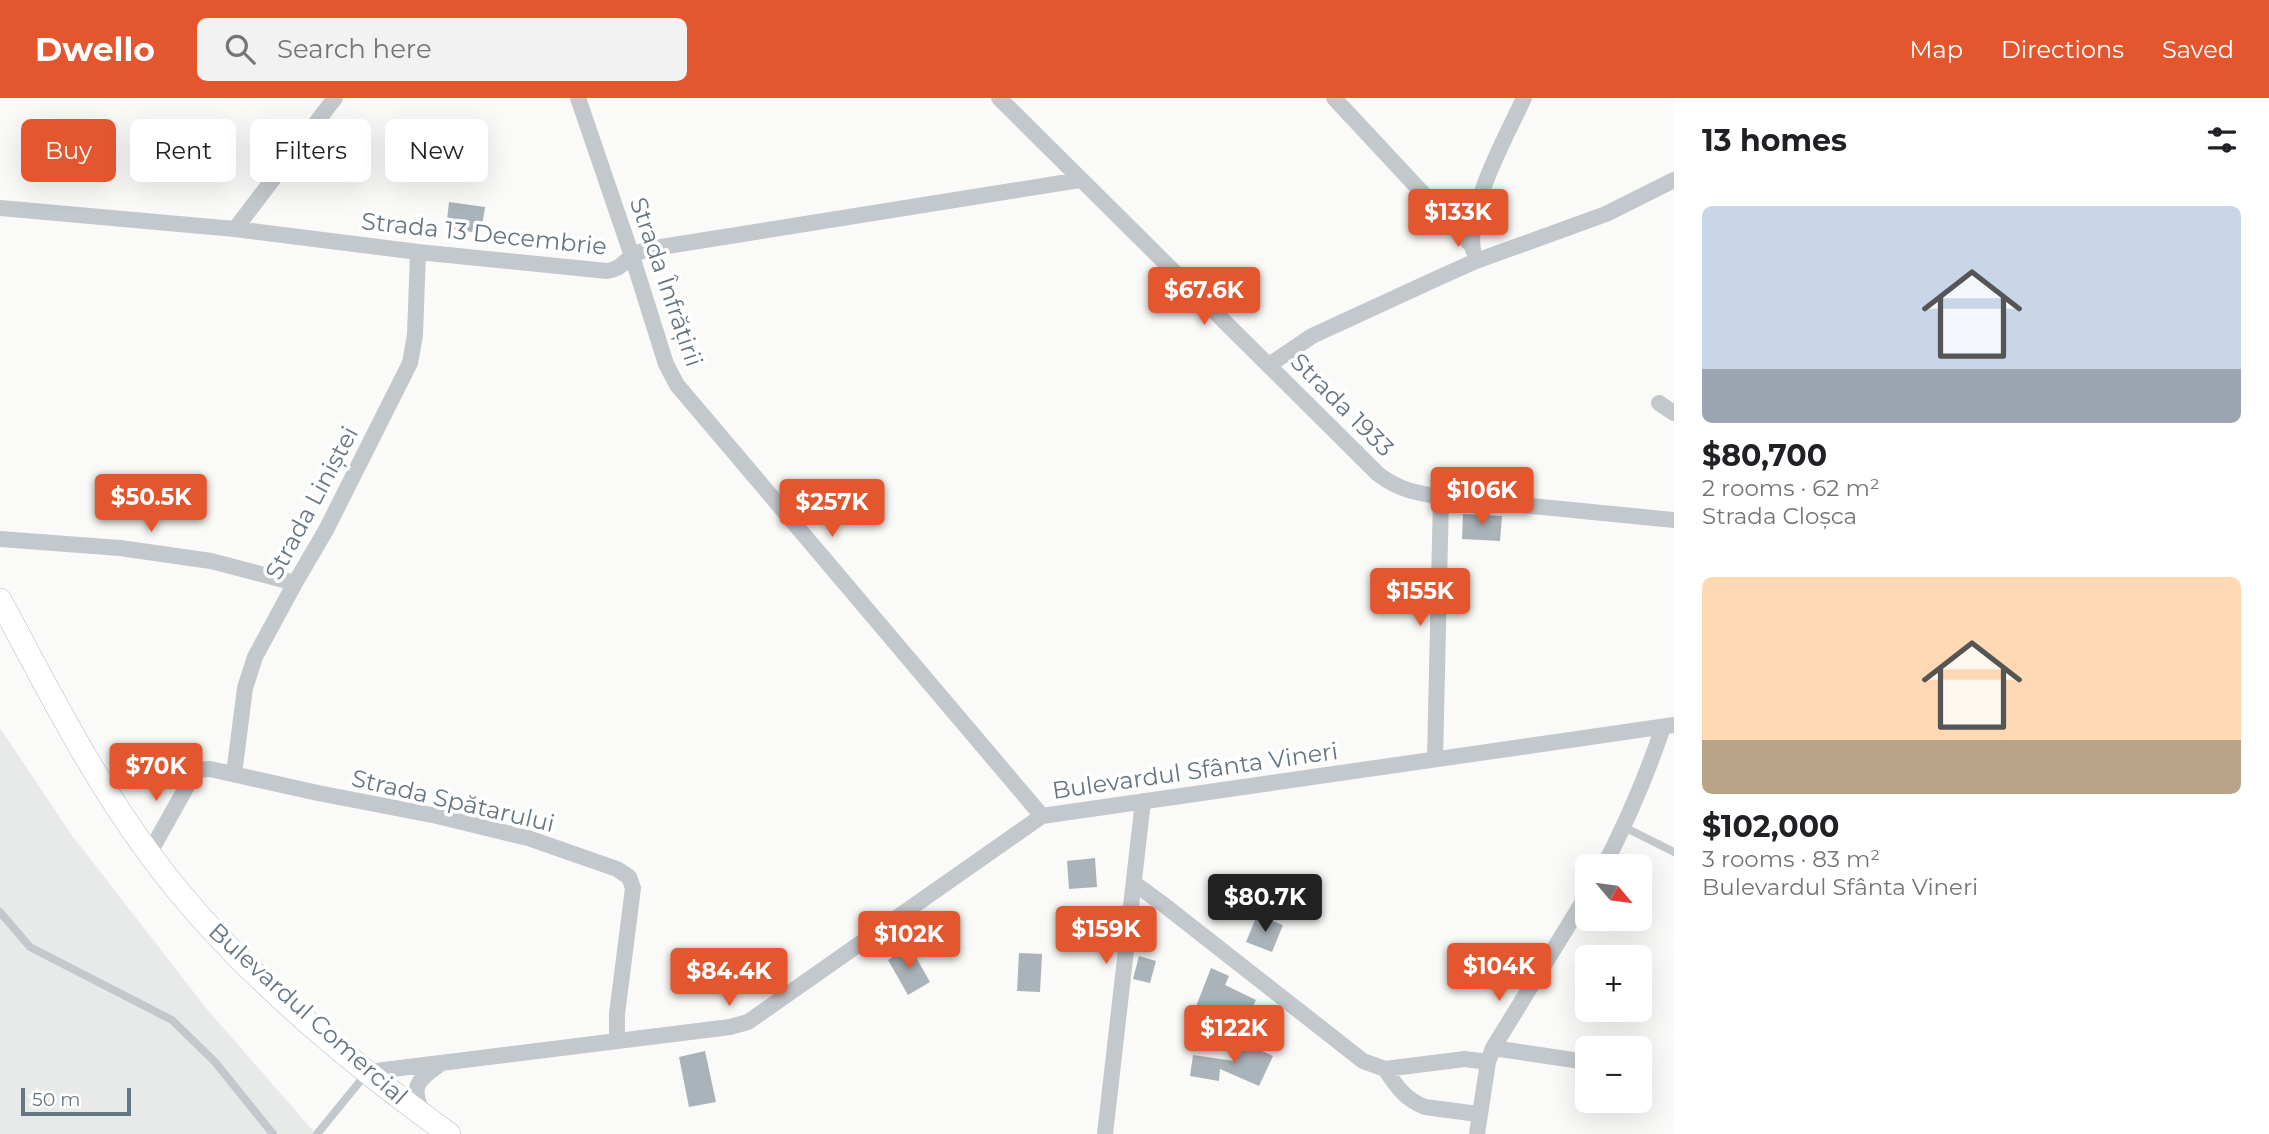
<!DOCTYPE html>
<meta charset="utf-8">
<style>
:root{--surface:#fff;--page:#f2f2f2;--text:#202124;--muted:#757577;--accent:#e4572e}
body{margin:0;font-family:Montserrat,sans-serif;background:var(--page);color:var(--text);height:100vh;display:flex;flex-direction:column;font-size:26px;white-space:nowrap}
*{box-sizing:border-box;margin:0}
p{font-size:23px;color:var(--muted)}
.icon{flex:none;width:38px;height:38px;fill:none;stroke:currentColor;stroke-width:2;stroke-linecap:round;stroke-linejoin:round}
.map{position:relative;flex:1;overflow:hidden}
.side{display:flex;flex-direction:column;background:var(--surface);width:595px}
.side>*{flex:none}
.hud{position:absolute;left:21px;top:21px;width:665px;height:63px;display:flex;gap:14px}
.needle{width:46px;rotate:119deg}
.buttons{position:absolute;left:1575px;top:756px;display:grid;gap:14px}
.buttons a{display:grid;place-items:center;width:77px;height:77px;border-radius:10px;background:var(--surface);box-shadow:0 7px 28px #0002;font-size:35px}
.scale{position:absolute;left:21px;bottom:18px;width:110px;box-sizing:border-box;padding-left:7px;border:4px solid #657683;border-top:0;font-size:19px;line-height:24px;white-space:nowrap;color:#657683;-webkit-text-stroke:5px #fff;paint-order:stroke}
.price{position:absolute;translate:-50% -60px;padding:0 16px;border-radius:7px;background:var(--accent);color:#fff;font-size:23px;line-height:46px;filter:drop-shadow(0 2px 4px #0008)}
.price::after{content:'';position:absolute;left:50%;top:42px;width:21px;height:16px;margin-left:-10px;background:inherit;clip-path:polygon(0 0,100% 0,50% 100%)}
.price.on{background:#222;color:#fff}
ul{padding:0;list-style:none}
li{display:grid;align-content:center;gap:14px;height:371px;padding:0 28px}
li span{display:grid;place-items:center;height:217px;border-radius:10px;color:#555}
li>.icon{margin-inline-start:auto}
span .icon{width:126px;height:126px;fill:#fffc;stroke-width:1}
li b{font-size:30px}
h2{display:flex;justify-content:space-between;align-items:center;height:84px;padding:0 28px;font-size:30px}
.chip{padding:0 24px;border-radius:10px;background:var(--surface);box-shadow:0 7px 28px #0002;font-size:24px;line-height:63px}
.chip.on{background:var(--accent);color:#fff}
header{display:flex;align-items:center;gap:42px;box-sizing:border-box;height:98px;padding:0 35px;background:var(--accent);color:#fff}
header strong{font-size:33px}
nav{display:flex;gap:38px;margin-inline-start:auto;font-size:24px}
.search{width:490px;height:63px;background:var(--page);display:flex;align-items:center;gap:18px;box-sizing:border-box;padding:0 24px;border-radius:10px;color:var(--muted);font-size:26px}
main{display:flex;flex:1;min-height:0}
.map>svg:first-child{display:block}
</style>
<header>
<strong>Dwello</strong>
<div class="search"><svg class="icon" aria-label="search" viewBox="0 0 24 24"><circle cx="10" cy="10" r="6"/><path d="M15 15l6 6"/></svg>Search here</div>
<nav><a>Map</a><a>Directions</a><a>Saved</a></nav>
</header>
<main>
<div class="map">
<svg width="1674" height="1036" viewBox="0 0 1674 1036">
<rect width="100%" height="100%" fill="#fafaf8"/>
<path fill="#e8e9e9" d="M0 630 71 736 206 910 316 1036H0Z"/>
<path fill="#aab3b9" d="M449 104 485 109 481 135 446 131Z
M1463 416 1502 418 1500 443 1462 441Z
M1095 760 1097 789 1069 791 1067 763Z
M1257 817 1283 827 1272 854 1246 844Z
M910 849 930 884 908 897 888 862Z
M1019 855 1042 856 1040 894 1017 893Z
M1139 858 1156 863 1150 885 1133 881Z
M1211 870 1229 878 1225 887 1256 902 1242 931 1195 911Z
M1242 944 1273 958 1259 988 1220 971 1219 983 1190 978 1193 957 1234 963Z
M705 953 716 1004 689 1009 679 959Z"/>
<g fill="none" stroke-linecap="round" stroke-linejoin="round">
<defs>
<path id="secondary" d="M0 502C47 589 91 678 151 758 229 864 342 959 449 1036"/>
</defs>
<use href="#secondary" stroke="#b3babf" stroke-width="24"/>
<path stroke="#c3c8cc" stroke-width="8" d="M1624 729 1674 754
M0 814 30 849 172 922 215 964 273 1036
M317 1036 366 976"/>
<path stroke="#c3c8cc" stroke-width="16" d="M578 0 632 158 666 266 677 287 1042 718
M999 0 1378 376C1399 392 1416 395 1441 399L1674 422
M1334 0 1472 148
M0 110 235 131 418 154 607 173C622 170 621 166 632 158 640 152 652 151 661 149L1080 82
M235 131 335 0
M1473 152C1466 110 1506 39 1524 0
M1269 267 1312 238 1438 180 1476 163 1606 116 1674 82
M1659 305 1674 315
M0 441 120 450 211 463 295 485
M1435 661 1441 399
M234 676 245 590 255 559 295 485 326 432 410 265 415 237 418 154
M149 756 196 672 210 671 318 695 437 718 528 740 617 771 629 779 633 790 617 916V943
M1604 768C1627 723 1647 677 1663 629
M1134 785 1164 807 1363 963 1385 971 1465 961 1488 964
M1493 950 1587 964
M1385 971C1396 988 1406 1002 1425 1009L1478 1016
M368 974 730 929 748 924 1042 718 1674 627
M424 1017C410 990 416 983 439 967
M1105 1036 1143 703
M1477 1036 1488 964 1493 950 1587 797"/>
<use href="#secondary" stroke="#fff" stroke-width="23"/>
</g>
<g text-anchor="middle" stroke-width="7" stroke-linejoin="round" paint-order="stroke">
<g font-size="24" fill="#657683" stroke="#fff">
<text transform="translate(484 136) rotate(6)" y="8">Strada 13 Decembrie</text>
<text transform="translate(666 184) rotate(71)" y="8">Strada Înfrățirii</text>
<text transform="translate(1342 307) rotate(45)" y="8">Strada 1933</text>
<text transform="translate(312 405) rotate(-62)" y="8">Strada Liniștei</text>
<text transform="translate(1195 673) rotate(-8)" y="8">Bulevardul Sfânta Vineri</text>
<text transform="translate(453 703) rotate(13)" y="8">Strada Spătarului</text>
<text transform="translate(308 916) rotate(42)" y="8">Bulevardul Comercial</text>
</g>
</g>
</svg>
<div class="buttons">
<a><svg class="needle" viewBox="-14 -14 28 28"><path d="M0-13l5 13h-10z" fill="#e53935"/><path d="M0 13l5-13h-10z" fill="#757577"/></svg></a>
<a>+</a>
<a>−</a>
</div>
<div class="scale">50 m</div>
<b class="price" style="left:1458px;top:151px">$133K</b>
<b class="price" style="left:1204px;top:229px">$67.6K</b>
<b class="price" style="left:1482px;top:429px">$106K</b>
<b class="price" style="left:151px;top:436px">$50.5K</b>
<b class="price" style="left:832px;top:441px">$257K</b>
<b class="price" style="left:1420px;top:530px">$155K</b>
<b class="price" style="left:156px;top:705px">$70K</b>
<b class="price on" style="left:1265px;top:836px">$80.7K</b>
<b class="price" style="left:1106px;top:868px">$159K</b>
<b class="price" style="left:909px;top:873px">$102K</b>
<b class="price" style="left:1499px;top:905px">$104K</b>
<b class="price" style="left:729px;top:910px">$84.4K</b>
<b class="price" style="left:1234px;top:967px">$122K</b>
<div class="hud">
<a class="chip on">Buy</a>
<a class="chip">Rent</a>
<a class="chip">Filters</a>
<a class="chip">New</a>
</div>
</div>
<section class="side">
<h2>13 homes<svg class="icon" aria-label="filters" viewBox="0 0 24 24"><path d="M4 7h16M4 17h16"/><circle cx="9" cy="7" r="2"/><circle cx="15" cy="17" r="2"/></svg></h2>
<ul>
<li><span style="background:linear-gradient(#c9d6e8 75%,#9aa5b1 0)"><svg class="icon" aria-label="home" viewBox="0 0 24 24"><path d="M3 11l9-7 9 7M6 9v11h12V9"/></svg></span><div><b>$80,700</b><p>2 rooms · 62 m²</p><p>Strada Cloșca</p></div></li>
<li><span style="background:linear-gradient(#ffd9b3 75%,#b9a48a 0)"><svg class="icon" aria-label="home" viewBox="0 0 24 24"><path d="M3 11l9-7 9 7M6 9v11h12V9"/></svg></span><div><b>$102,000</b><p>3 rooms · 83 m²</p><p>Bulevardul Sfânta Vineri</p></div></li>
</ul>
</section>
</main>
